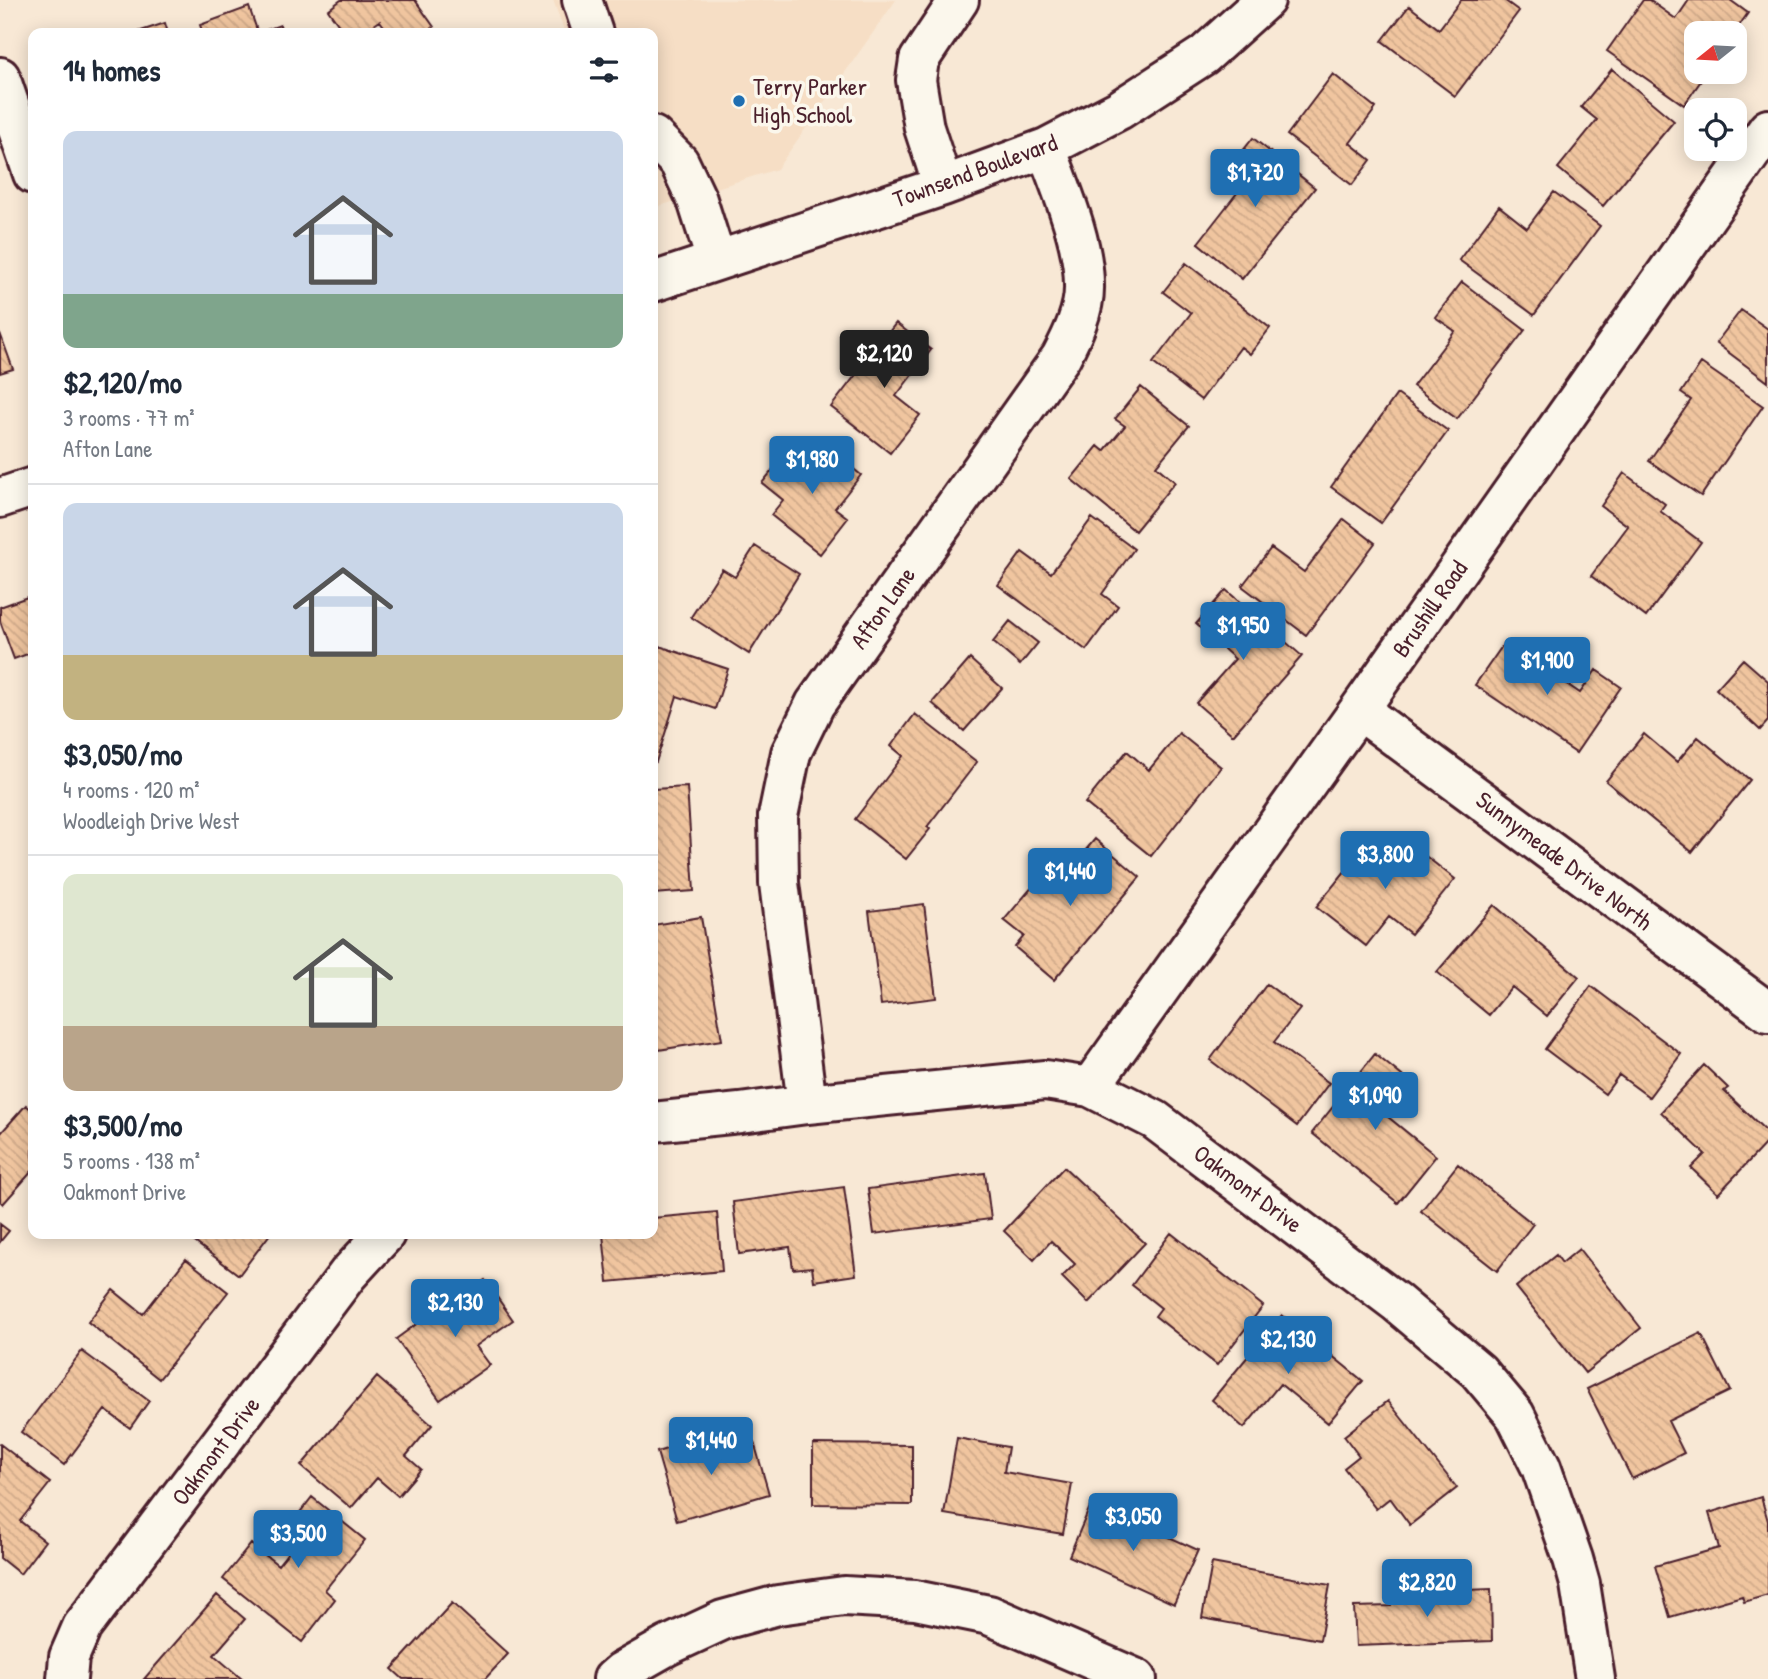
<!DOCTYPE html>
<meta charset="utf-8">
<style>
:root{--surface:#fff;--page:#f6f6f7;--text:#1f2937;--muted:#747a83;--line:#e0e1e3;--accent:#1f6fb2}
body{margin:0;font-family:"Patrick Hand",sans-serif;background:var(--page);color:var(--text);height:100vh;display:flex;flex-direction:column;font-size:26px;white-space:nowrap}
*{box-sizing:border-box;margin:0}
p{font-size:23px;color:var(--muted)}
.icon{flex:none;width:38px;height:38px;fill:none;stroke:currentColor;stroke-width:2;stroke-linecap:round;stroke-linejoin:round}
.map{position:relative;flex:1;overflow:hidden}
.sheet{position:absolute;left:28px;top:28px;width:630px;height:1211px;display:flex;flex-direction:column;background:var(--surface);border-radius:14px;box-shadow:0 4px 18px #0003}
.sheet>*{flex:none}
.needle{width:46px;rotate:252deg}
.tools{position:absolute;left:1684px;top:21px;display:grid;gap:14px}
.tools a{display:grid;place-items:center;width:63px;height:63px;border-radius:14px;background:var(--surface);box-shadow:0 4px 18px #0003;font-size:35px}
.price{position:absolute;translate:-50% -60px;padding:0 16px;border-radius:7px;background:var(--accent);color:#fff;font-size:23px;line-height:46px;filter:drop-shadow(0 2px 4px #0008)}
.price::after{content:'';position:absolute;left:50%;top:42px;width:21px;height:16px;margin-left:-10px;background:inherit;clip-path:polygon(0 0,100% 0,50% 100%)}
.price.selected{background:#222;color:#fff}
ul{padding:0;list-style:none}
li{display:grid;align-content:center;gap:14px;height:371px;padding:0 35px}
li+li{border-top:2px solid var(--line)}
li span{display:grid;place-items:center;height:217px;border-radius:14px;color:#555}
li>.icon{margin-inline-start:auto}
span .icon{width:126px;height:126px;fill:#fffc;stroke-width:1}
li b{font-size:30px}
h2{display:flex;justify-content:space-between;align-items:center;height:84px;padding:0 35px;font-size:30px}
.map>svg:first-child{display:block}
</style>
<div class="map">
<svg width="1768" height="1679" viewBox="0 0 1768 1679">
<defs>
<pattern id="building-back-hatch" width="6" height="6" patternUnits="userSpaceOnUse" patternTransform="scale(1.75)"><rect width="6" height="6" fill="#f0c59f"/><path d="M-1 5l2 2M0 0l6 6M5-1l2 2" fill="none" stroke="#cfa989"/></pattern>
</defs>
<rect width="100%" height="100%" fill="#f8e8d5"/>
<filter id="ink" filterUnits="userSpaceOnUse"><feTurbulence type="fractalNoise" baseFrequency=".0143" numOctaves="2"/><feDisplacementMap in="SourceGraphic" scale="14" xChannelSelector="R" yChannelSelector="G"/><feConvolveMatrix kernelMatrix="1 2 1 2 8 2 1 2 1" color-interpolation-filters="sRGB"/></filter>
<g filter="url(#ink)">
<path fill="#f6dec5" d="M553 0H896L777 169 653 208V33H565Z"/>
<path fill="url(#building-back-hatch)" stroke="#4a1f2b" stroke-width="2" d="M341 0H415L434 27 425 33H389L380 21 362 33H344L328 10Z
M1461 0H1504L1519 11 1455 96 1382 41 1409 6 1439 29Z
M1643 0H1649L1676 19 1689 0H1730L1748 13 1734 33H1696V72H1707L1684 105 1607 51Z
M249 7 258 33 280 25 283 33H203L200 25Z
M165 23 168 33H135Z
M1612 69 1674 121 1603 206 1558 168 1597 120 1581 107Z
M1333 74 1376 108 1350 143 1371 160 1352 185 1287 135Z
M1253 138 1315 188 1242 279 1198 243 1244 184 1227 171Z
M1554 192 1600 226 1534 315 1459 260 1499 206 1527 228Z
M1186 263 1270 328 1250 354 1241 347 1201 400 1153 363 1191 313 1163 292Z
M1462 282 1525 330 1457 419 1413 386 1455 331 1435 317Z
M1741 310 1768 329V382L1716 343Z
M896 323 931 350 896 396 920 415 890 453 831 407Z
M0 333 13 369 0 373Z
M1701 363 1763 406 1701 496 1649 461 1691 400 1681 393Z
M1141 387 1189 426 1156 466 1175 482 1135 531 1071 479 1098 446 1104 451 1125 426 1115 419Z
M1397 394 1448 431 1381 523 1331 487Z
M823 444 861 475 835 508 848 518 820 554 771 515 783 500 762 483 784 456 802 470Z
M1624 473 1665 504 1660 511 1701 542 1646 617 1591 576 1628 526 1601 506Z
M1092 518 1134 549 1102 594 1118 606 1086 650 998 585 1022 552 1051 573Z
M1344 519 1375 543 1306 635 1242 586 1271 548 1304 572Z
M755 546 799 574 749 654 691 617 722 569 735 577Z
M1226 590 1302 656 1233 735 1196 703 1235 659 1196 624Z
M33 595V652L14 659 0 621V607Z
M1010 621 1038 643 1020 665 993 642Z
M1505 642 1580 693 1596 670 1621 687 1576 753 1475 685Z
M653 644 728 669 715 709 677 696 656 762 653 761Z
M970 659 1002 688 964 731 932 703Z
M1743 659 1768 681V721L1760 730 1716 689Z
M915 714 977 762 927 827 930 829 906 859 855 819 903 756 891 746Z
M1179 733 1221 767 1151 856 1085 803 1127 751 1149 770Z
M1644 734 1677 762 1698 737 1750 780 1692 852 1606 781Z
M687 787 694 891 653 894V789Z
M1375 834 1406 859 1415 848 1455 879 1411 934 1389 917 1366 946 1316 907Z
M1095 839 1140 877 1054 980 1015 947 1024 936 1004 920 1046 871 1059 882Z
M924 904 936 998 881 1005 869 911Z
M1494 905 1579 977 1547 1016 1512 987 1489 1015 1437 972Z
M701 917 722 1040 658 1050 653 1020V925Z
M1267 984 1300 1009 1274 1042 1329 1083 1297 1126 1210 1060Z
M1591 986 1681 1054 1649 1097 1619 1075 1605 1094 1545 1049Z
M1375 1054 1407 1080 1382 1112 1436 1156 1398 1203 1312 1133Z
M1704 1065 1728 1088 1724 1091 1768 1133V1141L1718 1194 1691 1168 1705 1154 1661 1112Z
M26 1105 33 1111V1170L3 1204 0 1201V1134Z
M1458 1164 1533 1224 1497 1271 1421 1211Z
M1064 1167 1145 1243 1088 1303 1062 1277 1075 1264 1051 1241 1034 1260 1004 1231Z
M985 1173 991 1219 874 1234 868 1189Z
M844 1187 856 1275 814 1281 812 1267 793 1269 790 1247 739 1254 733 1202Z
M717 1212 722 1271 608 1282 603 1234H653V1218Z
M0 1224 9 1231 0 1242Z
M1171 1233 1263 1306 1217 1365 1155 1316 1161 1308 1132 1285Z
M184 1234H270L239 1275Z
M1579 1249 1641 1328 1585 1373 1516 1287 1556 1255 1562 1263Z
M186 1259 228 1292 159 1379 88 1322 113 1290 143 1314Z
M485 1280 513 1320 476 1346 490 1365 440 1400 396 1339 448 1301 451 1304Z
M1282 1315 1363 1381 1328 1423 1280 1384 1244 1428 1212 1400Z
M1701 1333 1730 1391 1668 1421 1684 1453 1632 1479 1587 1389Z
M82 1351 149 1401 130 1428 105 1410 64 1465 21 1432Z
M377 1377 432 1425 406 1456 421 1469 398 1496 377 1478 351 1508 301 1466Z
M1388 1401 1457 1488 1410 1525 1390 1498 1376 1509 1344 1468 1359 1456 1344 1436Z
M705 1437 711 1455 754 1442 769 1494 677 1521 657 1452Z
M957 1438 1008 1447 1004 1472 1072 1484 1063 1534 944 1514Z
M0 1444 50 1483 20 1521 45 1541 20 1574 0 1558Z
M813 1444 912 1445V1505L813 1504Z
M312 1497 365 1540 325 1590 335 1599 302 1642 223 1579 251 1544 278 1565 295 1544 283 1534Z
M1761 1497 1768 1521V1595L1744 1602 1742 1596 1670 1617 1655 1566 1719 1548 1709 1513Z
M1092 1502 1198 1550 1174 1604 1069 1556Z
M1212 1563 1330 1585 1320 1640 1202 1618Z
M1491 1589 1492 1641 1356 1646 1354 1607 1391 1606V1593Z
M217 1595 245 1619 214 1655 242 1679H144Z
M452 1603 508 1654 485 1679H403L392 1669Z"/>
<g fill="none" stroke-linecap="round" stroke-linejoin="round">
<defs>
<path id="minor" d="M582 0 593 33
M0 77 33 174
M653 136 679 162 697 200 716 260
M943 186 924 128 916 80 919 60 959 0
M653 282 943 186 1046 148 1119 110 1204 55 1265 0
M0 498 33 487
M1359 710 1768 1012
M1090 1087 1359 710 1768 129
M807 1104 779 883 778 816 791 753 815 704 1061 357C1072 336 1085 310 1084 285 1084 241 1061 189 1046 148
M653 1122 740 1113 807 1104 1045 1080 1090 1087 1155 1120 1396 1302 1478 1371 1515 1415 1541 1467 1573 1559 1580 1584 1595 1679
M67 1679 69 1657 82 1627 348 1274 385 1234
M613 1679 621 1672 667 1646 723 1620 778 1605 844 1596 915 1600 989 1615 1137 1679"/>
</defs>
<use href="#minor" stroke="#4a1f2b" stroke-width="44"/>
<use href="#minor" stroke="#fbf7ec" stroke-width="38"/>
</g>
</g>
<circle fill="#1f6fb2" stroke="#fbf7ec" stroke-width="2.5" cx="739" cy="101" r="7"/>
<g text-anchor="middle" stroke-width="7" stroke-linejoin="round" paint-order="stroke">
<g font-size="24" fill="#4a1f2b" stroke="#fbf7ec" text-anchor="start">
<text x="753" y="95">Terry Parker<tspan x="753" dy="28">High School</tspan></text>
</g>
<g font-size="24" fill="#4a1f2b" stroke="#fbf7ec">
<text transform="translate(975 171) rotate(-20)" y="8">Townsend Boulevard</text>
<text transform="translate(883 608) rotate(-55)" y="8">Afton Lane</text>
<text transform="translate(1430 609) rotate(-55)" y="8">Brushill Road</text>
<text transform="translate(1564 861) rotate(37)" y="8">Sunnymeade Drive North</text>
<text transform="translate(1248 1189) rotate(37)" y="8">Oakmont Drive</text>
<text transform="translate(216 1451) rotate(-53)" y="8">Oakmont Drive</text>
</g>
</g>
</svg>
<div class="tools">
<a><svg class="needle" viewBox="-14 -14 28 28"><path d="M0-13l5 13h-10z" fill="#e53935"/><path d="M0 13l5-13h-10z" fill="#747a83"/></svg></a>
<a><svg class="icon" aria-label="locate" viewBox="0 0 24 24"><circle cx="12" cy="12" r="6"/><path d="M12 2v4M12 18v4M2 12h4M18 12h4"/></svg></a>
</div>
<b class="price" style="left:1255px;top:209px">$1,720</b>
<b class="price selected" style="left:884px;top:390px">$2,120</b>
<b class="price" style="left:812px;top:496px">$1,980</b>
<b class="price" style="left:1243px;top:662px">$1,950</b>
<b class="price" style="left:1547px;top:697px">$1,900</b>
<b class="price" style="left:1385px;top:891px">$3,800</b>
<b class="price" style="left:1070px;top:908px">$1,440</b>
<b class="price" style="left:1375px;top:1132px">$1,090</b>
<b class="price" style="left:455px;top:1339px">$2,130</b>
<b class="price" style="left:1288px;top:1376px">$2,130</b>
<b class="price" style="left:711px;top:1477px">$1,440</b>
<b class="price" style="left:1133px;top:1553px">$3,050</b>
<b class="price" style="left:298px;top:1570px">$3,500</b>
<b class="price" style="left:1427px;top:1619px">$2,820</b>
<section class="sheet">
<h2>14 homes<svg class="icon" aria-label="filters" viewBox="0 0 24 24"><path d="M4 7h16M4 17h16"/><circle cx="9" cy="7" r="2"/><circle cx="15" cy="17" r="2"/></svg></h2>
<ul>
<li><span style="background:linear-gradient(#c9d6e8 75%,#7fa58c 0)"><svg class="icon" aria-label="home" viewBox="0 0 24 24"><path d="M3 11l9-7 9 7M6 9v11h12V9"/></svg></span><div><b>$2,120/mo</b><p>3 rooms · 77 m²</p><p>Afton Lane</p></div></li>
<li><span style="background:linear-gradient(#c9d6e8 70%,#c2b280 0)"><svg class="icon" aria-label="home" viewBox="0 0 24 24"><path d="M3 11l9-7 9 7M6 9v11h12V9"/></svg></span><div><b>$3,050/mo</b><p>4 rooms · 120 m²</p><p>Woodleigh Drive West</p></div></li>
<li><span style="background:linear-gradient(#dfe7d0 70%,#b9a48a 0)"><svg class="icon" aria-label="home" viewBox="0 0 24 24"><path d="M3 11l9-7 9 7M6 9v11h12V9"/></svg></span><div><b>$3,500/mo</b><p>5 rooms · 138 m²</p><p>Oakmont Drive</p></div></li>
</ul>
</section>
</div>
